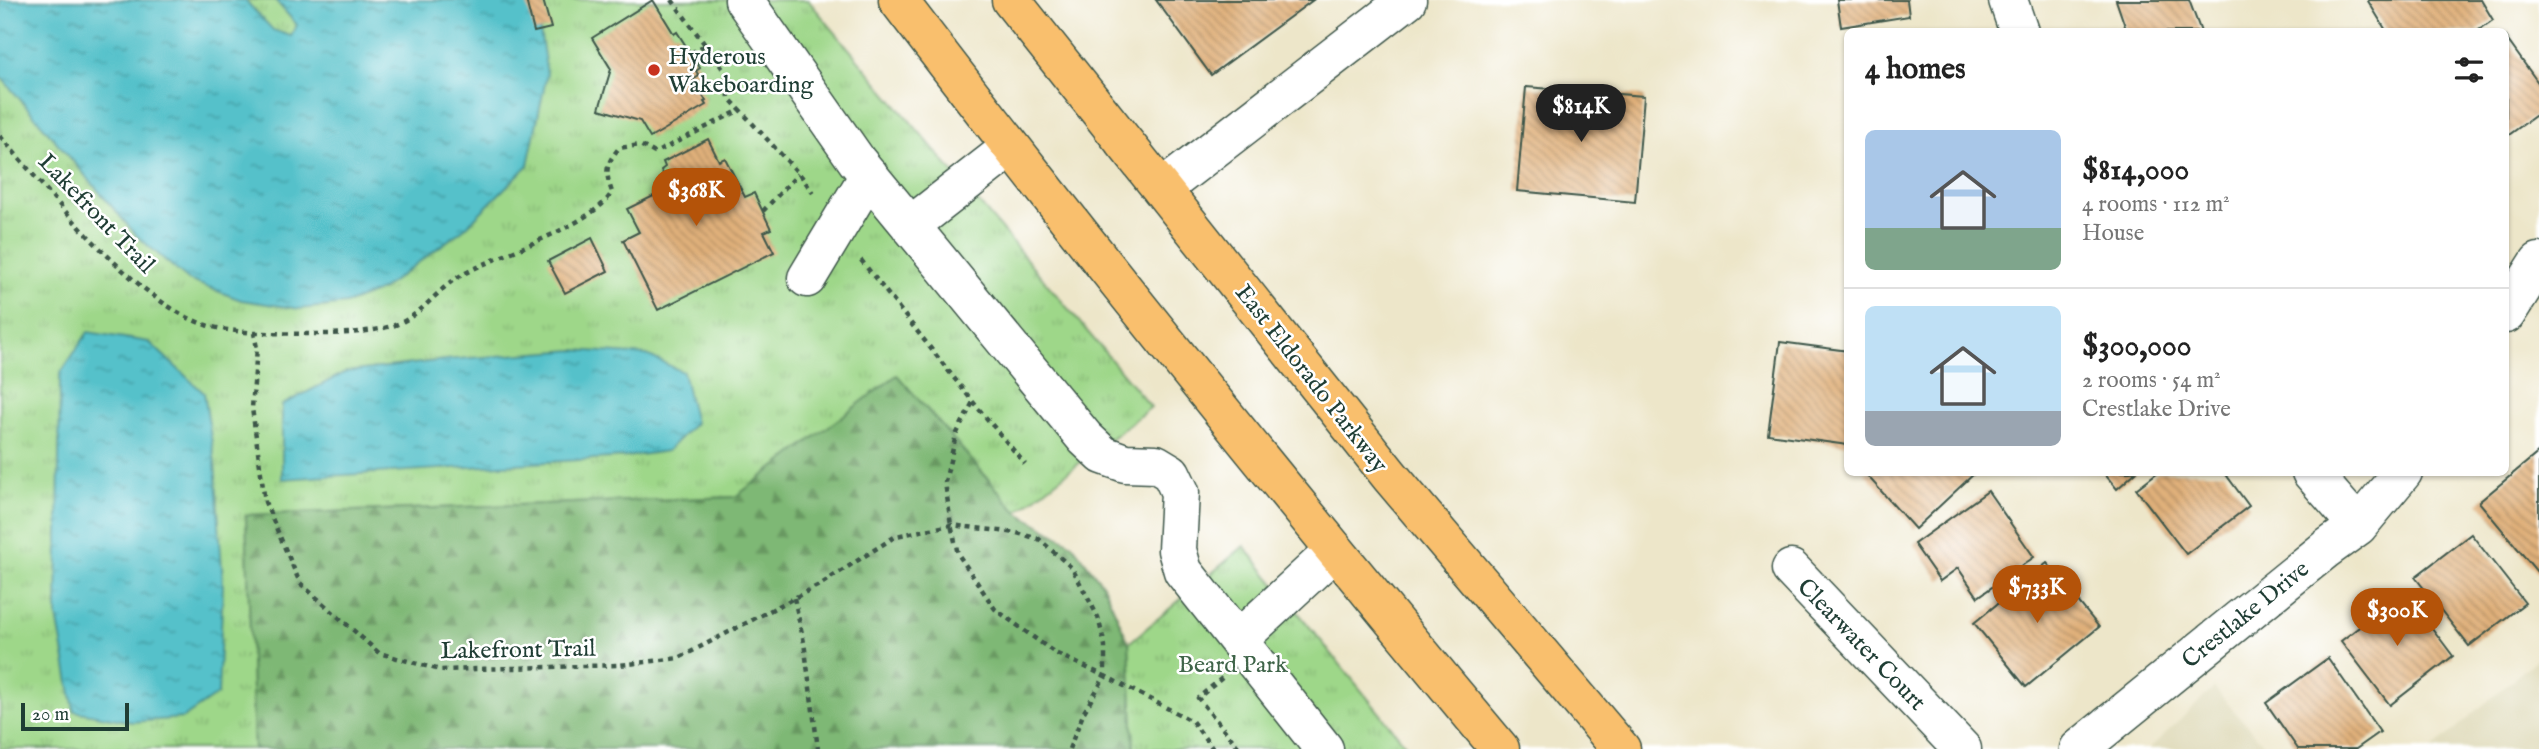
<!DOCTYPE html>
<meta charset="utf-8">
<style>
:root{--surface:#fff;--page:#f2f2f2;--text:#222;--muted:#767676;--line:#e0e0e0;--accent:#b45309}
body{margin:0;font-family:"IM FELL English",serif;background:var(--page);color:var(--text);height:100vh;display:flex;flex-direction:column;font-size:26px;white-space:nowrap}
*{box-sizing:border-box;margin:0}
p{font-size:23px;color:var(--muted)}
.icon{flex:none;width:38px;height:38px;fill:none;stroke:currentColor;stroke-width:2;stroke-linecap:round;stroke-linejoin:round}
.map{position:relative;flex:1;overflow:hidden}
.side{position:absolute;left:1844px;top:28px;width:665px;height:448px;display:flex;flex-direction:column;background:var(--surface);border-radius:10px;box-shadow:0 2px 5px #0004}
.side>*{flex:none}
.scale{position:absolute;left:21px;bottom:18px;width:108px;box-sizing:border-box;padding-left:7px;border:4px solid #1f3d34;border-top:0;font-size:19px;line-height:24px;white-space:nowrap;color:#1f3d34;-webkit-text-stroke:5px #fff;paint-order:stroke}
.price{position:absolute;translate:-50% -60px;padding:0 16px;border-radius:24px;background:var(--accent);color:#fff;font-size:23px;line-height:46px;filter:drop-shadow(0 2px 4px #0008)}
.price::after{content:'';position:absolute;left:50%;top:42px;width:21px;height:16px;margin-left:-10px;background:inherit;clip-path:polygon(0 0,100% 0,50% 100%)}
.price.active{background:#222;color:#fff}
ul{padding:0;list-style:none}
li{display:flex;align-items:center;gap:21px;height:175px;padding:0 21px}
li+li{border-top:2px solid var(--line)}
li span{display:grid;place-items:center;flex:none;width:196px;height:140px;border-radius:10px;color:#555}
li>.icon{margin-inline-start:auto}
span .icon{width:84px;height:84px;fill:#fffc;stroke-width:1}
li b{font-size:30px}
h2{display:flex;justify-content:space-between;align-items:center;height:84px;padding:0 21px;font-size:30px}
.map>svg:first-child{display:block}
</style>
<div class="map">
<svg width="2539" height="749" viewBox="0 0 2539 749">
<defs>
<pattern id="grass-tufts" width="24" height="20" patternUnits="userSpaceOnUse" patternTransform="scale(1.75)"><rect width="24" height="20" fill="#9ed789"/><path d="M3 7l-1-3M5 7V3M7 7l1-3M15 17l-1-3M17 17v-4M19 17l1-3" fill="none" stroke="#88b977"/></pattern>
<pattern id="forest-firs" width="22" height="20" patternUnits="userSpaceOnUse" patternTransform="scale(1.75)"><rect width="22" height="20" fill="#7eb875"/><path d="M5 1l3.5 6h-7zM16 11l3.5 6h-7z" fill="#679761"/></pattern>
<pattern id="water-ripples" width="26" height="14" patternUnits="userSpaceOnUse" patternTransform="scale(1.75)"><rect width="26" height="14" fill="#54c1ca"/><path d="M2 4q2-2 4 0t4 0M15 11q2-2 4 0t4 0" fill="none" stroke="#459ea5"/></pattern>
<pattern id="building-back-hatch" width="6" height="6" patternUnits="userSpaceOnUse" patternTransform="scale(1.75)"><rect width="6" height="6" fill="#e0b07a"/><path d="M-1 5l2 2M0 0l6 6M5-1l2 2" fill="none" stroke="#b59065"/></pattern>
</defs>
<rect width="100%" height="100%" fill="#fff"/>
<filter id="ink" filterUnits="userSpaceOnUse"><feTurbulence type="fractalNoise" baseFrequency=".0143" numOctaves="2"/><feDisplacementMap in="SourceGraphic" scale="14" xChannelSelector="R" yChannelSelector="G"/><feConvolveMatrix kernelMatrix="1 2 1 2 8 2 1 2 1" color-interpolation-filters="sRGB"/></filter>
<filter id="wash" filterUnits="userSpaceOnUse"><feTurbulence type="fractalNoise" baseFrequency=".00686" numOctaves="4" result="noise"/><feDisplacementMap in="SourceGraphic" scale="28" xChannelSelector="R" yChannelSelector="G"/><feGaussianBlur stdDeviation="1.57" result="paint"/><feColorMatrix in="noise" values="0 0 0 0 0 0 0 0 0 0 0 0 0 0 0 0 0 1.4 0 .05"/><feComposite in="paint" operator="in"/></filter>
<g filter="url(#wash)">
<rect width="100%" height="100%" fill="#ede6c9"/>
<path fill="#ded9b7" d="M2539 657V749H2432Z
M2214 688 2268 749H2149Z"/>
<path fill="url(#grass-tufts)" stroke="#5e8a5e" stroke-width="2" d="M0 0H808L1151 407 1017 512 897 375 736 497 246 515 254 749H0Z
M1244 546 1409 749H1134L1129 643Z"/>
<path fill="url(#forest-firs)" stroke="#4e7a54" stroke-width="2" d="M897 375 1017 512 1072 544 1103 585 1129 643 1134 749H254L246 515 735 497Z"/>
<path fill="url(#water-ripples)" stroke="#3a7f7f" stroke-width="2" d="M0 0H245L273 30 291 36 297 25 275 0H535L547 74 528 165 465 228 381 290 346 304 300 309 241 300 188 280 137 236 0 76Z
M88 332 149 342 204 393 215 462 223 585 218 694 183 718 132 722 74 711 57 616 60 374Z
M574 350 647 355 683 372 695 423 667 451 626 457 282 479V405L346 372 445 360Z"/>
<g id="blocks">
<path fill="url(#building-back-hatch)" d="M526 0H543L551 28 534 32Z
M653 0 674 34 677 32 700 68 696 71 699 76 693 80 706 101 704 102 706 105 650 138 640 121 599 109 611 69 592 38Z
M1156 0H1313L1211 75Z
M1837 0H1907L1909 16 1841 27Z
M2116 0H2189L2201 32H2127Z
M2369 0H2481L2493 20 2476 32H2387L2368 1Z
M2506 38 2539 84V113L2506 137Z
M1526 87 1644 96 1635 202 1517 191Z
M708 139 719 161 725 158 745 197 754 193 771 229 764 232 774 252 658 310 623 240 639 232 627 209 670 188 661 170 665 167 663 162Z
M592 238 608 271 565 293 548 261Z
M1780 342 1848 351V445L1768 434Z
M2539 452V571L2537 572 2479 502Z
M1864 472H1976L1915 529Z
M2103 472H2136L2117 489Z
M2158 472H2224L2249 506 2186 554 2136 489Z
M1988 491 2034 557 1978 597 1958 568 1940 581 1914 544Z
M2471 534 2525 603 2469 646 2415 577Z
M2047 563 2099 627 2026 687 1974 623Z
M2405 592 2453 656 2390 705 2341 641Z
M2328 658 2380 732 2356 749H2298L2266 703Z"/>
</g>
</g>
<g filter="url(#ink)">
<use href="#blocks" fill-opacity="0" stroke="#3e564a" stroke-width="2"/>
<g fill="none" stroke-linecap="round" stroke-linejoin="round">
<defs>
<path id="minor" d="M744 0 857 161 1085 438 1103 455 1125 463 1156 464 1171 473 1180 492 1177 550 1183 571 1324 749
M2008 0 2019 32
M1162 189 1407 0
M910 226 1010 148
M807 278 869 175
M2506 314 2539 262
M2311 472 2358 526
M1791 569 1962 749
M1238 640 1334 551
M2079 749 2326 549 2358 526 2403 472"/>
<path id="major" d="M898 0C1092 254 1294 503 1500 749
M1011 0 1390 476 1621 749"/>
</defs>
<use href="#minor" stroke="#3e564a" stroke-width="41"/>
<use href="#major" stroke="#3e564a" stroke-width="41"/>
<path stroke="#3e564a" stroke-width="4.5" stroke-dasharray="5 5" stroke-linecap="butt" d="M672 0 726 73 729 98 802 177 813 193
M691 53 705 45
M0 136C49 192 136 303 206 325 221 330 238 331 254 333L257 348 252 408 265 502 300 583 379 653 440 670 620 665 679 658 821 584 896 536 951 525 1017 533 1039 539 1072 568 1098 617 1105 646V676L1055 653 995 609 958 554 951 525 945 482 956 435 973 402
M763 211 798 174
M861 260 973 402 1025 464
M254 333C299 333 348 338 392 326 420 318 436 290 460 276 496 255 595 225 612 192 605 172 605 165 619 148L640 145 655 153 740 110
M794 598 804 642 818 749
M1222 678 1198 698 1240 749
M1069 749 1084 712 1105 676 1192 721 1213 749"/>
<use href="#minor" stroke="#fff" stroke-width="38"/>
<use href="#major" stroke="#f9bf6d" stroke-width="38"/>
</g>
</g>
<circle fill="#c8321e" stroke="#fff" stroke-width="2.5" cx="654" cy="70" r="7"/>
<g text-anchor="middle" stroke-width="5" stroke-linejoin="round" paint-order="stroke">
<g font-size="24" fill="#1f3d34" stroke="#fff" text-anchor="start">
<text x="668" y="64">Hyderous<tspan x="668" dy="28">Wakeboarding</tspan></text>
</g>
<g font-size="24" fill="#1f3d34" stroke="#fff">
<text transform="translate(97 213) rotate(46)" y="8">Lakefront Trail</text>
<text transform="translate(1312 378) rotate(52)" y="8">East Eldorado Parkway</text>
<text transform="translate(2245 614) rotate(-39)" y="8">Crestlake Drive</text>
<text transform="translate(1862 644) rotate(46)" y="8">Clearwater Court</text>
<text transform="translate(518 649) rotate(-1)" y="8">Lakefront Trail</text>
</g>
<g font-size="24" fill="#3f6449" stroke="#fff">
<text x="1233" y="672">Beard Park</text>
</g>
</g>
</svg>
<div class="scale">20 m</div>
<b class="price active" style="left:1581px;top:144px">$814K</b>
<b class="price" style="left:696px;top:228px">$368K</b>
<b class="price" style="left:2037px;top:625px">$733K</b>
<b class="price" style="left:2397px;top:648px">$300K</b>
<section class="side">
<h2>4 homes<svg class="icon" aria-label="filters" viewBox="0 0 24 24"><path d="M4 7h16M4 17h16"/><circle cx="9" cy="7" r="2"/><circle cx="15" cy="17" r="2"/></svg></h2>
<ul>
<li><span style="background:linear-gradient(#a9c7e8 70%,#7fa58c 0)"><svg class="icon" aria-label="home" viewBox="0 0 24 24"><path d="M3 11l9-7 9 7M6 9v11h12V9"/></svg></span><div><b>$814,000</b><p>4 rooms · 112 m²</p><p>House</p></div></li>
<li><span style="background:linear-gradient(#bfe0f5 75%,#9aa5b1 0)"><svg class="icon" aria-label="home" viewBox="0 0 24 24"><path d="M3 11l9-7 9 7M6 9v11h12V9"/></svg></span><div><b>$300,000</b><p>2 rooms · 54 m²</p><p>Crestlake Drive</p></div></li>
</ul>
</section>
</div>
